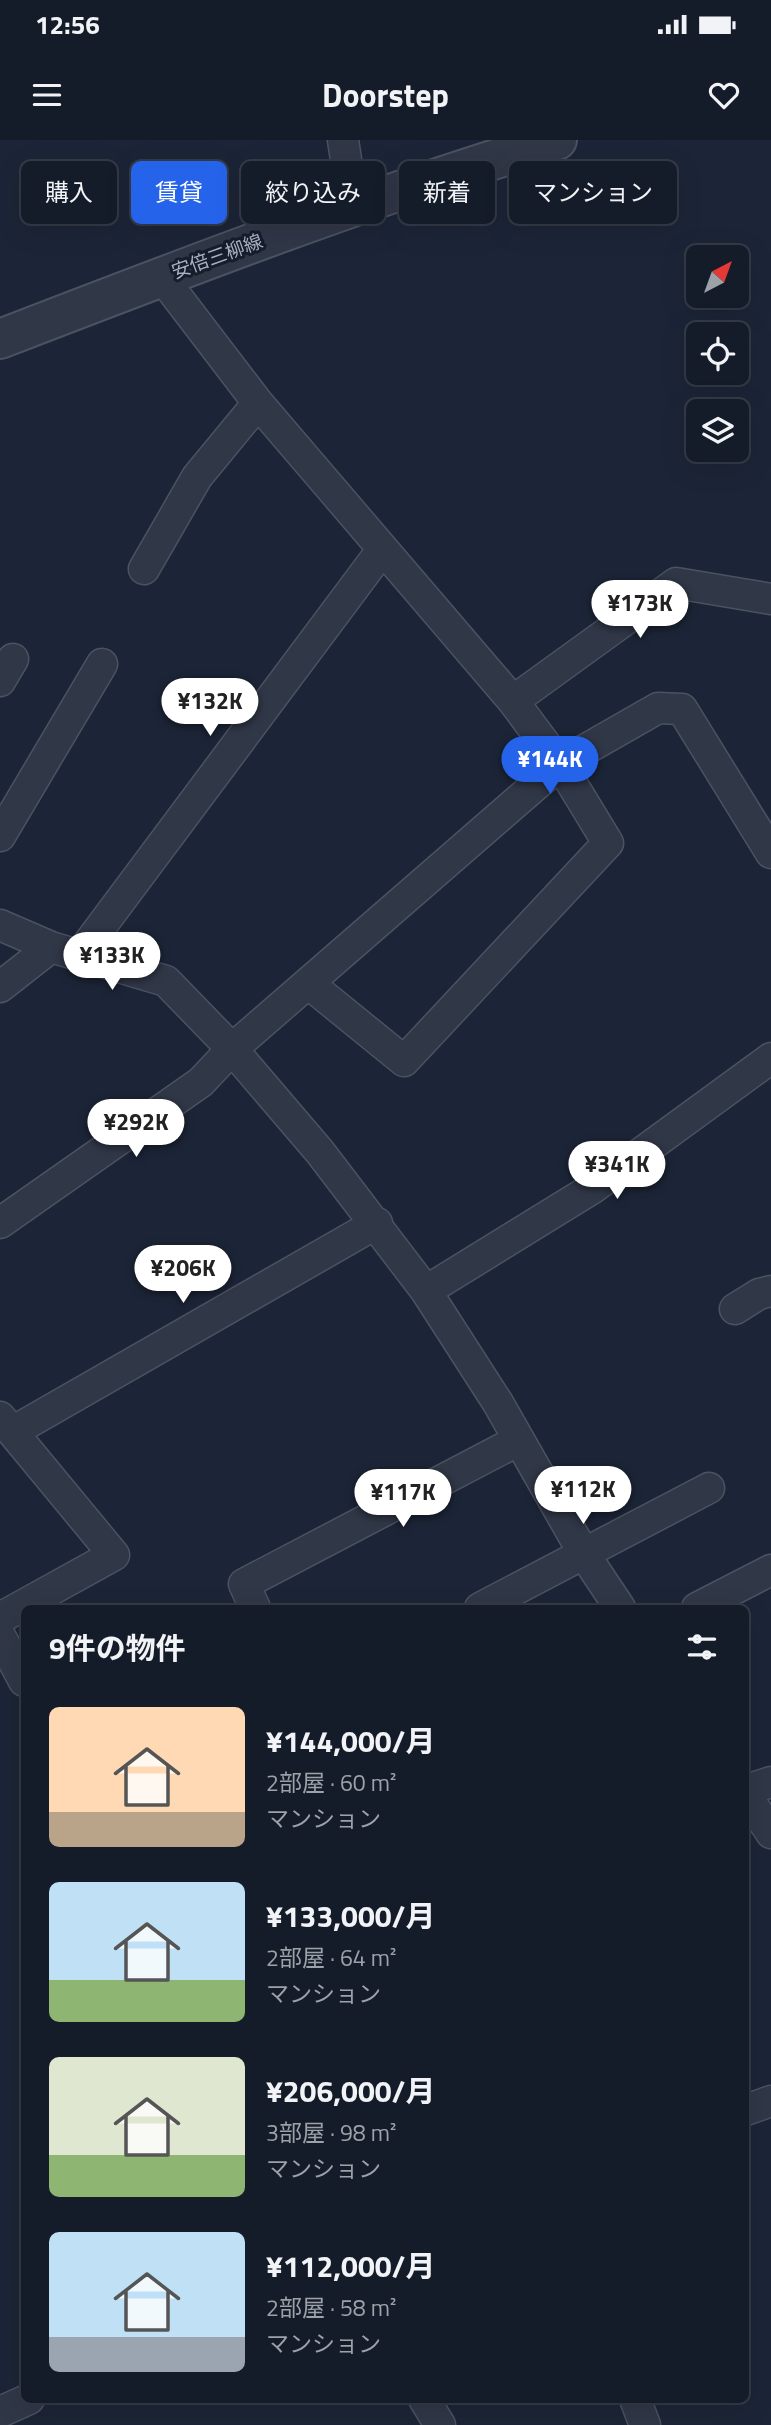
<!DOCTYPE html>
<html lang="ja">
<meta charset="utf-8">
<style>
:root{--surface:#151c29;--page:#1e2531;--text:#f1f3f6;--muted:#9da1a8;--line:#343a46;--accent:#2563eb}
body{margin:0;font-family:"Titillium Web","Noto Sans JP",sans-serif;background:var(--page);color:var(--text);height:100vh;display:flex;flex-direction:column;font-size:26px;white-space:nowrap}
*{box-sizing:border-box;margin:0}
p{font-size:23px;color:var(--muted)}
.icon{flex:none;width:38px;height:38px;fill:none;stroke:currentColor;stroke-width:2;stroke-linecap:round;stroke-linejoin:round}
.map{position:relative;flex:1;overflow:hidden}
.details{position:absolute;left:21px;top:1465px;width:728px;height:798px;display:flex;flex-direction:column;background:var(--surface);border-radius:10px;box-shadow:0 7px 28px #0002,0 0 0 2px var(--line)}
.details>*{flex:none}
.banner{position:absolute;left:21px;top:21px;width:730px;height:63px;display:flex;gap:14px}
.needle{width:46px;rotate:41deg}
.fabs{position:absolute;left:686px;top:105px;display:grid;gap:14px}
.fabs a{display:grid;place-items:center;width:63px;height:63px;border-radius:10px;background:var(--surface);box-shadow:0 7px 28px #0002,0 0 0 2px var(--line);font-size:35px}
.price{position:absolute;translate:-50% -60px;padding:0 16px;border-radius:24px;background:#fff;color:#222;font-size:23px;line-height:46px;filter:drop-shadow(0 2px 4px #0008)}
.price::after{content:'';position:absolute;left:50%;top:42px;width:21px;height:16px;margin-left:-10px;background:inherit;clip-path:polygon(0 0,100% 0,50% 100%)}
.price.active{background:var(--accent);color:#fff}
ul{padding:0;list-style:none}
li{display:flex;align-items:center;gap:21px;height:175px;padding:0 28px}
li span{display:grid;place-items:center;flex:none;width:196px;height:140px;border-radius:10px;color:#555}
li>.icon{margin-inline-start:auto}
span .icon{width:84px;height:84px;fill:#fffc;stroke-width:1}
li b{font-size:30px}
h2{display:flex;justify-content:space-between;align-items:center;height:84px;padding:0 28px;font-size:30px}
.pill{padding:0 24px;border-radius:10px;background:var(--surface);box-shadow:0 7px 28px #0002,0 0 0 2px var(--line);font-size:24px;line-height:63px}
.pill.active{background:var(--accent);color:#fff}
.status{display:flex;justify-content:space-between;align-items:center;height:49px;padding:0 35px;background:var(--surface);direction:ltr}
.status svg{height:19px;fill:currentColor}
header{display:flex;justify-content:space-between;align-items:center;height:91px;padding:0 28px;background:var(--surface);font-size:32px;font-weight:700}
.map>svg:first-child{display:block}
</style>
<div class="status"><b>12:56</b><svg viewBox="0 0 49 12"><path d="M0 12V9h3v3zM5 12V6h3v6zM10 12V3h3v9zM15 12V0h3v12zM26 1h20v11H26zM47 4h2v5h-2z"/></svg></div>
<header><svg class="icon" aria-label="menu" viewBox="0 0 24 24"><path d="M4 6h16M4 12h16M4 18h16"/></svg>Doorstep<svg class="icon" aria-label="heart" viewBox="0 0 24 24"><path d="M12 20l-8-8c-3-5 5-10 8-4 3-6 11-1 8 4z"/></svg></header>
<div class="map">
<svg width="771" height="2285" viewBox="0 0 771 2285">
<rect width="100%" height="100%" fill="#1c2537"/>
<g fill="none" stroke-linecap="round" stroke-linejoin="round">
<defs>
<path id="minor" d="M343 0 353 66
M144 429 197 337 258 263
M0 541 13 519
M513 561 676 443 771 459
M0 696 102 524
M0 785 51 807 166 841 232 909 320 1012 426 1151 498 1263 584 1414 620 1468
M79 816 382 410
M308 843 404 921 608 703 560 624 658 568 682 569 771 713
M0 847 51 807
M0 1083 201 942 232 909 308 843 560 624 513 561 258 263 161 136
M426 1151 593 1048 771 918
M735 1169 759 1154 771 1151
M14 1291 377 1083
M255 1468 244 1444 519 1300
M480 1468 709 1348
M697 1468 771 1430
M0 1478 114 1415 0 1277
M0 1496 24 1541
M746 1650 771 1642
M746 1655 771 1693
M746 1970 771 1961
M424 2259 440 2285
M635 2259 645 2285
M0 2272 29 2259"/>
<path id="tertiary" d="M0 199C184 128 368 57 557 0"/>
</defs>
<use href="#minor" stroke="#4b5262" stroke-width="33"/>
<use href="#tertiary" stroke="#4b5262" stroke-width="42"/>
<use href="#minor" stroke="#303747" stroke-width="30"/>
<use href="#tertiary" stroke="#303747" stroke-width="38"/>
</g>
<g text-anchor="middle" stroke-width="6" stroke-linejoin="round" paint-order="stroke">
<g font-size="19" fill="#a9b1c5" stroke="#161d2b">
<text transform="translate(217 116) rotate(-20)" y="7">安倍三柳線</text>
</g>
</g>
</svg>
<div class="fabs">
<a><svg class="needle" viewBox="-14 -14 28 28"><path d="M0-13l5 13h-10z" fill="#e53935"/><path d="M0 13l5-13h-10z" fill="#9da1a8"/></svg></a>
<a><svg class="icon" aria-label="locate" viewBox="0 0 24 24"><circle cx="12" cy="12" r="6"/><path d="M12 2v4M12 18v4M2 12h4M18 12h4"/></svg></a>
<a><svg class="icon" aria-label="layers" viewBox="0 0 24 24"><path d="M12 4l9 5-9 5-9-5zM3 14l9 5 9-5"/></svg></a>
</div>
<b class="price" style="left:640px;top:500px">¥173K</b>
<b class="price" style="left:210px;top:598px">¥132K</b>
<b class="price active" style="left:550px;top:656px">¥144K</b>
<b class="price" style="left:112px;top:852px">¥133K</b>
<b class="price" style="left:136px;top:1019px">¥292K</b>
<b class="price" style="left:617px;top:1061px">¥341K</b>
<b class="price" style="left:183px;top:1165px">¥206K</b>
<b class="price" style="left:583px;top:1386px">¥112K</b>
<b class="price" style="left:403px;top:1389px">¥117K</b>
<div class="banner">
<a class="pill">購入</a>
<a class="pill active">賃貸</a>
<a class="pill">絞り込み</a>
<a class="pill">新着</a>
<a class="pill">マンション</a>
</div>
<section class="details">
<h2>9件の物件<svg class="icon" aria-label="filters" viewBox="0 0 24 24"><path d="M4 7h16M4 17h16"/><circle cx="9" cy="7" r="2"/><circle cx="15" cy="17" r="2"/></svg></h2>
<ul>
<li><span style="background:linear-gradient(#ffd9b3 75%,#b9a48a 0)"><svg class="icon" aria-label="home" viewBox="0 0 24 24"><path d="M3 11l9-7 9 7M6 9v11h12V9"/></svg></span><div><b>¥144,000/月</b><p>2部屋 · 60 m²</p><p>マンション</p></div></li>
<li><span style="background:linear-gradient(#bfe0f5 70%,#8fb573 0)"><svg class="icon" aria-label="home" viewBox="0 0 24 24"><path d="M3 11l9-7 9 7M6 9v11h12V9"/></svg></span><div><b>¥133,000/月</b><p>2部屋 · 64 m²</p><p>マンション</p></div></li>
<li><span style="background:linear-gradient(#dfe7d0 70%,#8fb573 0)"><svg class="icon" aria-label="home" viewBox="0 0 24 24"><path d="M3 11l9-7 9 7M6 9v11h12V9"/></svg></span><div><b>¥206,000/月</b><p>3部屋 · 98 m²</p><p>マンション</p></div></li>
<li><span style="background:linear-gradient(#bfe0f5 75%,#9aa5b1 0)"><svg class="icon" aria-label="home" viewBox="0 0 24 24"><path d="M3 11l9-7 9 7M6 9v11h12V9"/></svg></span><div><b>¥112,000/月</b><p>2部屋 · 58 m²</p><p>マンション</p></div></li>
</ul>
</section>
</div>
